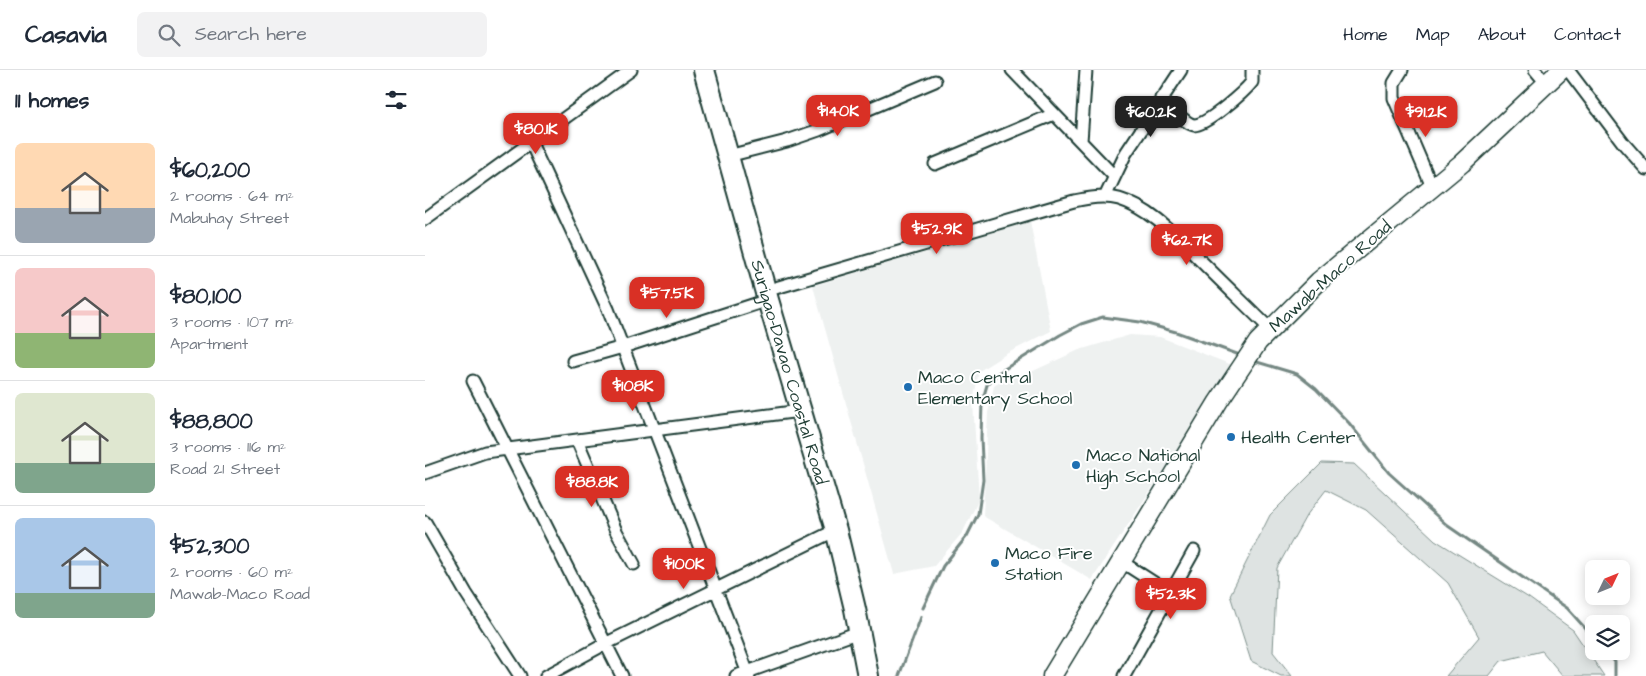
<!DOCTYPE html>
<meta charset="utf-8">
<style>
:root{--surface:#fff;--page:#f2f2f3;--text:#1f2937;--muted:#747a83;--line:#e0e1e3;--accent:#d93025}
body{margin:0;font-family:"Architects Daughter",sans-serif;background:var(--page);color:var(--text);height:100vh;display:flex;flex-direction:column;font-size:19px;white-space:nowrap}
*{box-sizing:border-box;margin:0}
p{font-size:16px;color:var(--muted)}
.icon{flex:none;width:28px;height:28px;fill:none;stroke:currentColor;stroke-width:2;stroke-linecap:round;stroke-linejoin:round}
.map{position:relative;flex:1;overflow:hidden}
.sheet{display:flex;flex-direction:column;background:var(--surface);width:425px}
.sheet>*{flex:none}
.needle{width:32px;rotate:47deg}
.tools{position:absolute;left:1160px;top:490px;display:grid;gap:10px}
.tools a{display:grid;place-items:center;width:45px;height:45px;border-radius:8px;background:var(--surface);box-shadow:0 2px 12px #0003;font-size:25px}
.price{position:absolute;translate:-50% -42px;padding:0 11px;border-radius:10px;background:var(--accent);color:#fff;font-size:16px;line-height:32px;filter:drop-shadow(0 1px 2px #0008)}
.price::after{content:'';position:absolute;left:50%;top:30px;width:15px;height:11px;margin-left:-8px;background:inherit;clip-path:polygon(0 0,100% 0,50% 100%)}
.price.active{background:#222;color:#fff}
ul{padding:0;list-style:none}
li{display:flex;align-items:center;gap:15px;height:125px;padding:0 15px}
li+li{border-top:1px solid var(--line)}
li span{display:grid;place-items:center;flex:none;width:140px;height:100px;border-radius:8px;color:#555}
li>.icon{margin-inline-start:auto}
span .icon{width:60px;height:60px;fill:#fffc;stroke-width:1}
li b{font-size:21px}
h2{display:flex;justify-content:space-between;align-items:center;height:60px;padding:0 15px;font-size:21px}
header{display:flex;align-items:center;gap:30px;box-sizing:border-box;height:70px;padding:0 25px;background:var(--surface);border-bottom:1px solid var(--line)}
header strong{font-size:24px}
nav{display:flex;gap:28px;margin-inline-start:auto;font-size:18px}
.search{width:350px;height:45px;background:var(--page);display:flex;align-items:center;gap:12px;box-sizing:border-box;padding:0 18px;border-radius:8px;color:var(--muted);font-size:19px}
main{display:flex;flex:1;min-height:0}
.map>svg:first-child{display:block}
</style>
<header>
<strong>Casavia</strong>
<div class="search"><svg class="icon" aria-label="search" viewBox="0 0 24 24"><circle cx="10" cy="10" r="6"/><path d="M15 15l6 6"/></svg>Search here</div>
<nav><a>Home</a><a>Map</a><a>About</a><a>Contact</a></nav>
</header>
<main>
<section class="sheet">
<h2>11 homes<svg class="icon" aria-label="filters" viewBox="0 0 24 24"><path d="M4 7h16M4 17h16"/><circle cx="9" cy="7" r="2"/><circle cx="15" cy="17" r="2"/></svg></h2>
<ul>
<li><span style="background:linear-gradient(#ffd9b3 65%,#9aa5b1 0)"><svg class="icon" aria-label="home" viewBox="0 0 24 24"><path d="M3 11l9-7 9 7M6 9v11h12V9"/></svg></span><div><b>$60,200</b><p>2 rooms · 64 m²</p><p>Mabuhay Street</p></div></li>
<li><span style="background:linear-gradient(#f6c9c9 65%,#8fb573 0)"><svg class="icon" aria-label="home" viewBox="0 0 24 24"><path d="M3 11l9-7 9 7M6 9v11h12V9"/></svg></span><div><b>$80,100</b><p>3 rooms · 107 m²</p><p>Apartment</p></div></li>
<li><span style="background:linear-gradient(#dfe7d0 70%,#7fa58c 0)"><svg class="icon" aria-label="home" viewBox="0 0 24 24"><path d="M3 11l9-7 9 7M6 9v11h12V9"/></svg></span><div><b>$88,800</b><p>3 rooms · 116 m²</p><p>Road 21 Street</p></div></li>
<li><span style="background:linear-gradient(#a9c7e8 75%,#7fa58c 0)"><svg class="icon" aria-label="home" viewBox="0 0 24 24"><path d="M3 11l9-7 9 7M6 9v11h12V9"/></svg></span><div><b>$52,300</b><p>2 rooms · 60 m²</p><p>Mawab-Maco Road</p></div></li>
</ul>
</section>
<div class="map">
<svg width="1221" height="606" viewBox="0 0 1221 606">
<rect width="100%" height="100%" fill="#fff"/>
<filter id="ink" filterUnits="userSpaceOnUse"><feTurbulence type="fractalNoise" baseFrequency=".02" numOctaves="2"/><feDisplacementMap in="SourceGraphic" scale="10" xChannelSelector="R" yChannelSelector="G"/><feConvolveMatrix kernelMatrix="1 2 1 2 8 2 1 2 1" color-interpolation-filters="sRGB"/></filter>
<g filter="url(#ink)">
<path fill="#eef1f0" d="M605 151 626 261 581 284 554 301 548 332 554 429 538 462 509 496 469 504 388 216Z
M705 265 735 267 807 295 667 510 558 446 563 343 569 316 582 307 606 302 654 280Z"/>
<path fill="#dee3e2" stroke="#7e908b" d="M897 393 929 394 1010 470 1104 528 1148 560 1179 606H1138L1117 581 1076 591 1064 606H1021L1054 567 1023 513 941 440 901 420 881 446 852 498 848 582 867 606H856L826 591 805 525 845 445Z"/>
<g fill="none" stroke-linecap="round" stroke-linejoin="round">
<path stroke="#758883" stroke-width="3" d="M832 292 872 304 891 319 924 353 964 403 1023 456 1142 538 1169 568
M498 538 518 496 542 466 553 444 558 410 556 368 557 332 562 315 573 303 635 265 656 254 678 247 715 252 751 262 812 284
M1181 581 1190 592V606
M474 606 496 547"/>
<defs>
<path id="street" d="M587 0 689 106
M977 0 969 13V28L1008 119
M1110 0 1121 13
M1143 0 1199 74 1221 99
M736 28C743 34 760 54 769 55 782 55 819 22 827 12V0
M656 71 661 0
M106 73 183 239 324 606
M303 86 362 71 394 60 510 11
M510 94 629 44
M680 127 701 83 756 0
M0 149 206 0
M340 221 649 131C663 128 679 125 694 129 728 139 754 170 779 194 801 216 823 237 845 259
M148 291 198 277 343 230
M48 311 197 606
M152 370 191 461 209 494
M0 403 60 382 375 341
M0 452 41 523 95 606
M697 492 745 523
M121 606 182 573 411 460
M311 606 434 562
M699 606 769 481"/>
<path id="primary" d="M627 606 793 332 833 272 894 211 1037 93 1136 0"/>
<g id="highway">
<path id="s1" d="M279 0 343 230 411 460 430 539 443 606"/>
</g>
</defs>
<use href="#street" stroke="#1f3d34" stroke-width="15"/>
<use href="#primary" stroke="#1f3d34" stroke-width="21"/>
<use href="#highway" stroke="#1f3d34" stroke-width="24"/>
<use href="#street" stroke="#fff" stroke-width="11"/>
<use href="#primary" stroke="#fff" stroke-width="18"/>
<use href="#highway" stroke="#fff" stroke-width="20"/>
</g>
</g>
<g fill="#1f6fb2" stroke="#fff" stroke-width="2">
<circle cx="483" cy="317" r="5"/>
<circle cx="806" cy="367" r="5"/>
<circle cx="651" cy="395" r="5"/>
<circle cx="570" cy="493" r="5"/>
</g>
<g text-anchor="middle" stroke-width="4" stroke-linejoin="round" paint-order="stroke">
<g font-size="18" fill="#1f3d34" stroke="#fff">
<text transform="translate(905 206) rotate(-42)" y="6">Mawab-Maco Road</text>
<text dy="6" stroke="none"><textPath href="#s1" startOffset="314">Surigao-Davao Coastal Road</textPath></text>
</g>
<g font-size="18" fill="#1f3d34" stroke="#fff" text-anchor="start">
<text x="493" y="313">Maco Central<tspan x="493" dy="21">Elementary School</tspan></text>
<text x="816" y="373">Health Center</text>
<text x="661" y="391">Maco National<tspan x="661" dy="21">High School</tspan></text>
<text x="580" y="489">Maco Fire<tspan x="580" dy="21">Station</tspan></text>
</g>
</g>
</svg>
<div class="tools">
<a><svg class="needle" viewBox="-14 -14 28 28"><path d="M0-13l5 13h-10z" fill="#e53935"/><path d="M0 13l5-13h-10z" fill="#747a83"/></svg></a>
<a><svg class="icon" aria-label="layers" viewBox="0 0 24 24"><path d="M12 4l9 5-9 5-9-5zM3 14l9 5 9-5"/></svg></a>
</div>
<b class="price" style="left:413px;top:67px">$140K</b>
<b class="price active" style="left:726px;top:68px">$60.2K</b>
<b class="price" style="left:1001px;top:68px">$91.2K</b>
<b class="price" style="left:111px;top:85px">$80.1K</b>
<b class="price" style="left:512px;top:185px">$52.9K</b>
<b class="price" style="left:762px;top:196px">$62.7K</b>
<b class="price" style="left:242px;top:249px">$57.5K</b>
<b class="price" style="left:208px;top:342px">$108K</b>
<b class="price" style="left:167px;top:438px">$88.8K</b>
<b class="price" style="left:259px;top:520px">$100K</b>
<b class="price" style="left:746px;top:550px">$52.3K</b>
</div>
</main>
